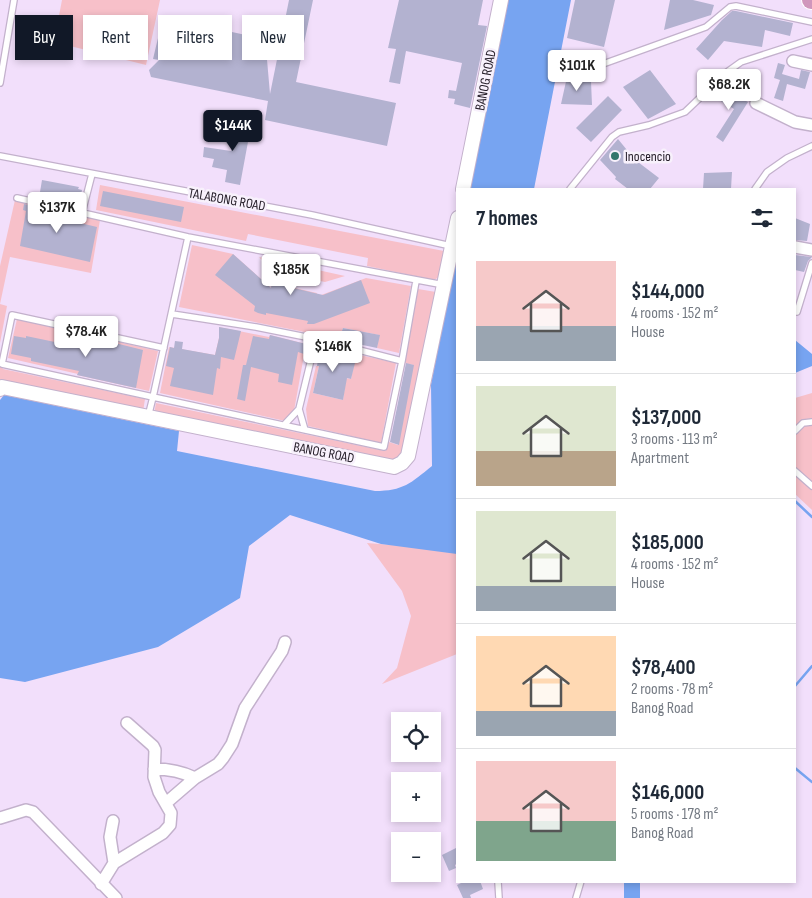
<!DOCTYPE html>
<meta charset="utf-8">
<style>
:root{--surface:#fff;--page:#f2f2f3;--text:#1f2937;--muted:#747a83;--line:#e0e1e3;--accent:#111827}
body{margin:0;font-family:"Sofia Sans Condensed",sans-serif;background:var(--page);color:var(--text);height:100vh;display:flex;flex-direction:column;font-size:19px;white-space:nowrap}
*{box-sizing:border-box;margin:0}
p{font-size:16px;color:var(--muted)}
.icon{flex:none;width:28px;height:28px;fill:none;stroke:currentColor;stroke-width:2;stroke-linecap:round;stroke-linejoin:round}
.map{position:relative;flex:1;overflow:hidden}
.details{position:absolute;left:456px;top:188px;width:340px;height:695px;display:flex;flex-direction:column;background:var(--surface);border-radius:0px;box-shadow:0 2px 8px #0003}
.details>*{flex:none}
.banner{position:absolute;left:15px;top:15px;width:366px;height:45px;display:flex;gap:10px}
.buttons{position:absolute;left:391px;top:712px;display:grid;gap:10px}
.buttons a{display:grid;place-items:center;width:50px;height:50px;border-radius:0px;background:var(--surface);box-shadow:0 2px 8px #0003;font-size:25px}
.price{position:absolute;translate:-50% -42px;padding:0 11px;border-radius:5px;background:#fff;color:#222;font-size:16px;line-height:32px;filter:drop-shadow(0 1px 2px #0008)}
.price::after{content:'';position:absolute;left:50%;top:30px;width:15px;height:11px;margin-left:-8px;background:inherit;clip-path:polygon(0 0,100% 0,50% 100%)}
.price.current{background:var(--accent);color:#fff}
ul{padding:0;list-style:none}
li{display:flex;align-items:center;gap:15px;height:125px;padding:0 20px}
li+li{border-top:1px solid var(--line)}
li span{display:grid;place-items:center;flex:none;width:140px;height:100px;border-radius:0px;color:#555}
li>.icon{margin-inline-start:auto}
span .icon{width:60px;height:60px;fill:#fffc;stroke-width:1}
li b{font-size:21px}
h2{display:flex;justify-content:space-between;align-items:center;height:60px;padding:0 20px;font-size:21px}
.chip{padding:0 18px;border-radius:0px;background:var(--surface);box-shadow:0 2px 8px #0003;font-size:18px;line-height:45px}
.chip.current{background:var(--accent);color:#fff}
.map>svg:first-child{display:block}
</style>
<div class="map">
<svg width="812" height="898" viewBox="0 0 812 898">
<rect width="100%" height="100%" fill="#f2dffb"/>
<path fill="#f7c0c9" d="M62 0H160L146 65 54 42Z
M100 185 444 251 439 277 434 280 367 266 368 258 248 234 246 241 96 210Z
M15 200 100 220 91 273 10 257 0 304 7 306 0 343V266Z
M192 245 233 254 271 288 272 283 317 293 316 297 366 278 411 286 399 353 377 348 379 335 343 328 340 339 179 307Z
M259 257 345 276 325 282 273 271Z
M418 289 436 292 405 453 397 460 390 461 154 414 156 403 385 451 387 449 389 442 398 445 413 365 404 363Z
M17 319 158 351 149 391 77 375 78 374 8 358Z
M219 327 269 337 270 335 306 344 294 411 285 421 160 393 169 347 215 355 219 338Z
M351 353 396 363 381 443 308 426 306 409 316 366H319L313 393 343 400 346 378 351 379 354 364 348 362Z
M0 365 3 369 145 399 143 412 0 382Z
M812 393V510L795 494V398Z
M457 542V654L382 684 397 668 411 616 402 591 367 543 454 550Z"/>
<path fill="#77a4f1" d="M508 0H571L534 189H470Z
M457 252V554L381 544 290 515 249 546 240 598 158 647 25 682 0 678V400L4 395 179 431 177 451 375 491C403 491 411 483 432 466L431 384Z
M795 340 812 354V366L795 373Z"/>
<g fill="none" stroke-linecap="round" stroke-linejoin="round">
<path stroke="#77a4f1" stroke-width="2.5" d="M795 501 812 517
M795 686 812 666
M795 768 812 782"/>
<path stroke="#77a4f1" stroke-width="16" d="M632 881V898"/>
</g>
<path fill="#b3b2d0" d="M289 0H313L296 82 396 103 387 146 265 120 268 101 151 77 149 70 159 60 153 59 163 17 205 26 203 36 231 42 232 32 259 38V40L266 48 270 94Z
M399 0H483L478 25 487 26 470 108 454 104 455 99 448 98 449 90 456 91 462 63 406 51 400 84 389 82 396 49 388 48Z
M575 0H615L604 47 567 38Z
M670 0H693L714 5 711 15 664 30Z
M732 11H736L793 23 790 36 765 30 762 47 724 41 708 60 696 49 722 20Z
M778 63 785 65 782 74 799 79 801 70 810 72 805 89 787 84 783 101 774 98 780 80 774 78Z
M650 70 676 104 648 119 623 87Z
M567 77 591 81 592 105 561 104Z
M720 85 736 100 738 97 748 102 723 142 716 137 734 109 716 98 718 96 713 91Z
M608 96 622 110 591 142 576 128Z
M236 117 254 121 252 132 250 131 240 185 225 182 227 170 212 167 214 159 203 157 204 147 231 151 236 128 234 127Z
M618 139 631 155 630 156 659 178 650 189H628L615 179 616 177 600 160Z
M732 172 731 189H703L704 173Z
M42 180 79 187 78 189 82 190 80 199 77 198V201L67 199 66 204 39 198Z
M103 191 184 207 181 222 100 206Z
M24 204 64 214 63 219 97 227 90 262 20 246 26 211 23 210Z
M795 218 810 224 807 241 795 240Z
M233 254 271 288 272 283 323 295 361 280 370 303 314 324H307L308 321 266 313V315L258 313 254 311 255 306 215 275Z
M795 255 812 257 808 261 804 272 795 270Z
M219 327 241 331 234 360 221 357 220 369 217 368 213 395 170 386 174 368 166 366 170 347 174 348 175 341 183 342 182 349 215 355 219 338Z
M343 328 380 335 377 348 339 340Z
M270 335 306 344 304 354 298 352 292 385 278 382 279 374 251 367 245 401 237 399 243 365H246L253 336 269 339Z
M14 336 26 338V336L79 347 81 337 86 338 87 336 143 350 136 388 77 375 79 371 31 361V358L11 354Z
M320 347 351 353 348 362 355 363 351 379 347 378 343 400 313 393 319 366H317Z
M406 363 414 365 399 445 390 442Z
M458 847V863L455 865 456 868 449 871 442 855Z
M465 881H480L483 889 470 895 471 898H463L457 885Z"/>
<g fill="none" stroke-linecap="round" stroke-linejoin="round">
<defs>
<path id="service" d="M603 64 706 27 730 7 736 6 812 22
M0 83 14 0
M0 156 312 215 451 246
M570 189 612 137 619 132 649 125 685 112 727 72 741 62 812 39
M755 189 767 172 787 158 812 146
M17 198 188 237 444 285
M82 213 92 174
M188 237 153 397 384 447 402 361 416 281
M797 312 812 263
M172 314 256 327 316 339 402 361
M148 417 153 397 2 364 12 315 164 348
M284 425 299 409
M305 430 299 409 316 339
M795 431 803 423 812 422
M795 471 812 486
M498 882 499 898
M576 898 581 881"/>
<path id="minor" d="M793 61 812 65
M756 103 795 122 812 125
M795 247 812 250
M154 769C169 769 181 771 195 778
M166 803 195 778 218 764 223 758 232 744 245 708 282 651 285 642
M0 818 26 810 33 812 116 898
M113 821 110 837 114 863
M101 884 114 863 163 833 170 825 171 813 159 792 154 777 155 750 153 746 127 723"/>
<path id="tertiary" d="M463 189 501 0
M0 389 2 387 394 467 402 463 408 456 458 218"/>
<path id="trunk" d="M811 0H812"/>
</defs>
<use href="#service" stroke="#c3b1cc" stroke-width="8"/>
<use href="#minor" stroke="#c3b1cc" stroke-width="14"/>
<use href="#tertiary" stroke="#c3b1cc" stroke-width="16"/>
<use href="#trunk" stroke="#fff" stroke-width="20"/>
<use href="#service" stroke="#fff" stroke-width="5.5"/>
<use href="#minor" stroke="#fff" stroke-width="11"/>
<use href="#tertiary" stroke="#fff" stroke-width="14"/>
<use href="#trunk" stroke="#d096bc" stroke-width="18"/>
</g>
<circle fill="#33776c" stroke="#f8f1fc" stroke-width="2" cx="615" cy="156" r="5"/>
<g text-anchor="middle" stroke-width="5" stroke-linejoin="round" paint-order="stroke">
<g font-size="14" fill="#27202b" stroke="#f8f1fc">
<text transform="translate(485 80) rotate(-79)" y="5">BANOG ROAD</text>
<text transform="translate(227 199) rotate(10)" y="5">TALABONG ROAD</text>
<text transform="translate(324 452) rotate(11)" y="5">BANOG ROAD</text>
</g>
<g font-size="14" fill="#27202b" stroke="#f8f1fc" text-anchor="start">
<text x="625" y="161">Inocencio</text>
</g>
</g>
</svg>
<div class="buttons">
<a><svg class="icon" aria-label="locate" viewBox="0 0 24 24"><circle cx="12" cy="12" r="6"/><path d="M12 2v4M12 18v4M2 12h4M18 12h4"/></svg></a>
<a>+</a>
<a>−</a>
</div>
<b class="price" style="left:577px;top:92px">$101K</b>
<b class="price" style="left:729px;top:111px">$68.2K</b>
<b class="price current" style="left:233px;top:152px">$144K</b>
<b class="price" style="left:57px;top:234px">$137K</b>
<b class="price" style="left:291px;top:296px">$185K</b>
<b class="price" style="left:86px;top:358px">$78.4K</b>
<b class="price" style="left:333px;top:373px">$146K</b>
<div class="banner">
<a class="chip current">Buy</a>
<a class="chip">Rent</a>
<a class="chip">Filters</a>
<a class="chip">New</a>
</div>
<section class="details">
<h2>7 homes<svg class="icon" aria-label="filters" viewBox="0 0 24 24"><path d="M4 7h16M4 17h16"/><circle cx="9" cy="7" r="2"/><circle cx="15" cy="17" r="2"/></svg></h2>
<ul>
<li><span style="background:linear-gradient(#f6c9c9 65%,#9aa5b1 0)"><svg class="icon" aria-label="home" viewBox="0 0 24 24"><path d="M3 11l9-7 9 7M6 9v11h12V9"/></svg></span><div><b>$144,000</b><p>4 rooms · 152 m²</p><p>House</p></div></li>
<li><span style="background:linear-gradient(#dfe7d0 65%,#b9a48a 0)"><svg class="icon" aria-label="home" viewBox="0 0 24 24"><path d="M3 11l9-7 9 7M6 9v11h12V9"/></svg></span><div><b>$137,000</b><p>3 rooms · 113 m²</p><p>Apartment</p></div></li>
<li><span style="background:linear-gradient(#dfe7d0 75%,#9aa5b1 0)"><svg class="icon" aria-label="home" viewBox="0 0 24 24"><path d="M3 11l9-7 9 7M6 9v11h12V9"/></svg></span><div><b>$185,000</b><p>4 rooms · 152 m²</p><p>House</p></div></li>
<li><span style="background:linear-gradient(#ffd9b3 75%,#9aa5b1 0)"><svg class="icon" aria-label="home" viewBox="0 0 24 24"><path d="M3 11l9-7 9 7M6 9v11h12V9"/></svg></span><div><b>$78,400</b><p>2 rooms · 78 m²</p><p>Banog Road</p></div></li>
<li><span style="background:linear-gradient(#f6c9c9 60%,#7fa58c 0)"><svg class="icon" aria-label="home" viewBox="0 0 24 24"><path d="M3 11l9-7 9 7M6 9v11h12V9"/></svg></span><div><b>$146,000</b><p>5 rooms · 178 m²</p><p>Banog Road</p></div></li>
</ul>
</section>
</div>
